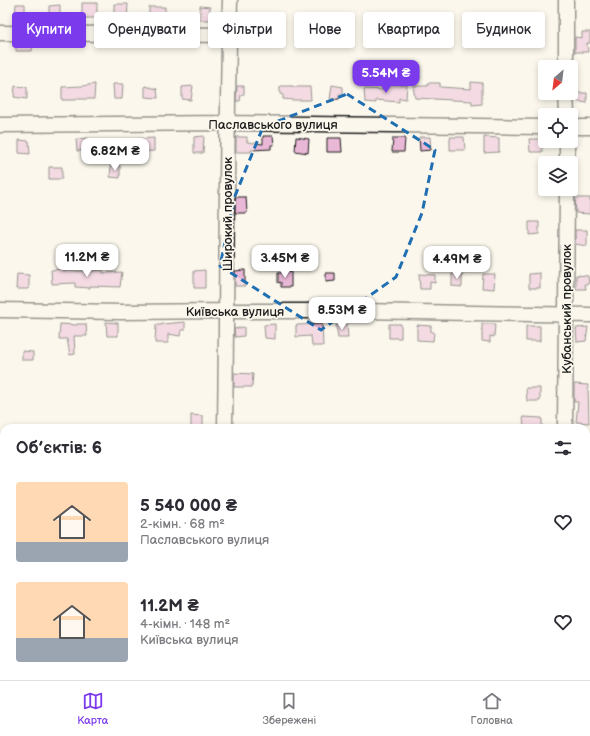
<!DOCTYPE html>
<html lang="uk">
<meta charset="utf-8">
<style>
:root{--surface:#fff;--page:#f7f7f7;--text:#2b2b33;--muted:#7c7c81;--line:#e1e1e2;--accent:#7c3aed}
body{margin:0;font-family:"Balsamiq Sans",sans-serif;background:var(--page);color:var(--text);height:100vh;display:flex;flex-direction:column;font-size:15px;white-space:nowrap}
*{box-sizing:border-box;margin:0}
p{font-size:13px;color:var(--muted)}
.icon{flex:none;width:22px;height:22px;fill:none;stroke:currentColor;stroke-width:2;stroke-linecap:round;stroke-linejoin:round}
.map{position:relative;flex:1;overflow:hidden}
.sheet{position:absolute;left:0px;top:424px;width:590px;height:256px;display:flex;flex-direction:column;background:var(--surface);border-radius:12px 12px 0 0;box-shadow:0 2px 6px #0003}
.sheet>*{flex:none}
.guide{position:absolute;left:12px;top:12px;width:566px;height:36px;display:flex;gap:8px}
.needle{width:26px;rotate:208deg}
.buttons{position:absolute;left:538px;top:60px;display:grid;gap:8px}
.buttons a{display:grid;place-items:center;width:40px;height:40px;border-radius:4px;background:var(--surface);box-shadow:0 2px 6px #0003;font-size:20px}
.price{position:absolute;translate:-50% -34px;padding:0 9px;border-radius:8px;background:#fff;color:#222;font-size:13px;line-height:26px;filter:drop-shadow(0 1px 2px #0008)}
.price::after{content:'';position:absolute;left:50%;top:24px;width:12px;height:9px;margin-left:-6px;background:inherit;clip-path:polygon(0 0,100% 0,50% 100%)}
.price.on{background:var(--accent);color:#fff}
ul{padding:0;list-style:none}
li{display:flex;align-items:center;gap:12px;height:100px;padding:0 16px}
li span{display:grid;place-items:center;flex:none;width:112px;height:80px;border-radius:4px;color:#555}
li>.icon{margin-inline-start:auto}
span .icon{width:48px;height:48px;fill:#fffc;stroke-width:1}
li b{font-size:17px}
h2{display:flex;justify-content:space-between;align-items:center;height:48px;padding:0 16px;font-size:17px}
.tag{padding:0 14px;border-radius:4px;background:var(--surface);box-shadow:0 2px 6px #0003;font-size:14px;line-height:36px}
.tag.on{background:var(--accent);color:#fff}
.tab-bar{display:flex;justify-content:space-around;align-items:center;height:56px;border-top:1px solid var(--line);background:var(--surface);font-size:11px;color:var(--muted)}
.tab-bar a{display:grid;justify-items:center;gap:2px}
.tab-bar .on{color:var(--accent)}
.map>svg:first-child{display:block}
</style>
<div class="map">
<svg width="590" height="680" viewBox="0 0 590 680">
<defs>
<pattern id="park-dots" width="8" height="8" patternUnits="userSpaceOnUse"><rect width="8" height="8" fill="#c5d58a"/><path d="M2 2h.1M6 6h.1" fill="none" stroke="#a9b676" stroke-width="1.8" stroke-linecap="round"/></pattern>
</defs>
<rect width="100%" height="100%" fill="#fbf7ec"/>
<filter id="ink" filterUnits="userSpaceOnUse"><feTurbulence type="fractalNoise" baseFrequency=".025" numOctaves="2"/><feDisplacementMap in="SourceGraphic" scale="8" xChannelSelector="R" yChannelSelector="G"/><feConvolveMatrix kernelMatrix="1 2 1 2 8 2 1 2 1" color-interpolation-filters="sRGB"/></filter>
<g filter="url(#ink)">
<path fill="url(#park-dots)" stroke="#707853" d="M0 507H4V676H223V680H0Z"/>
<path fill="#eab8d7" stroke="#1c1c1c" d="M82 3H97V18H82Z
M16 4H25V19L15 20Z
M114 4H128L127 20H114Z
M60 5V18L49 19V6Z
M200 6 210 7V20H200Z
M149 7H165V22L149 21Z
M238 29 247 30 246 44H237Z
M582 32H590V43H587L588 52H575V37L582 38Z
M16 42H30V43H33L32 51H16Z
M471 82 482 83V104L472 105V101L415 98 413 86H428V83H440V87L471 89Z
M95 84 94 99H77L76 100H62V87L82 86Z
M113 84H123L122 99H114Z
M399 84V85H407L406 99 399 98V102L376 100V103L365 102 364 89 386 90V85Z
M332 85 343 87V94H339V99H330Z
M15 86 27 87V99L14 97Z
M145 86 157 89 158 98 145 97Z
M193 86 191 100 182 99V87Z
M237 86H244V94L241 95 240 101H236Z
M280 86H293V87H310L311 100H293L283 99V95L280 94Z
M575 93H587V103L576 101Z
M204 136 203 153H194V137Z
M263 136H273L274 145H271V149L251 150V152H236V137H247V142L263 144Z
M296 137 309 139 308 153 295 151Z
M419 137H430L431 150 420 151Z
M450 137H464L465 150H450Z
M484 137 499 138V152L484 153Z
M88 138V150L77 151 76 139Z
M154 138V151L138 152 137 139Z
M327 138H341L342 152H327Z
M393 138H405L404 152H392Z
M529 139H542V152H530Z
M19 140 29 141 30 154 19 153Z
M111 165 120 166V178L110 177Z
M49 167H62V179H49Z
M235 197H246L247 213H235Z
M575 198H590V214L576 213Z
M529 222H539V234L529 235Z
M575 230H587V246L575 244Z
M63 269V271H92L103 270V273L122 272 120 287 90 286V288L75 287V283L52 284 51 270Z
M205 270V288H194V271Z
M245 270V286H235V271Z
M291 272V287H281V282L278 283V273Z
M326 273H335V281L326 282Z
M540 273V288H529V274Z
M17 274 29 275V289H16Z
M419 274 435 275V283L430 282V289H420Z
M452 274H462V287L452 286Z
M483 274H495L494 289 482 288Z
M576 275 588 276 589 284H585L586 289H576Z
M106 322 118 323V336H107Z
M185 322V330H181L180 336 168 334V343H155L156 325H162V324Z
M60 324 77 325V324H86L87 336H74L75 354 70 355 67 339H59Z
M275 324V339L265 338 264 325Z
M322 324 323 346H312L311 336 296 337V325Z
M347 324 348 338H338L336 325Z
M389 324H401V338H389Z
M482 324H495L494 337 490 336V342L482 341Z
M417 325 431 326V332H434L433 341 417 340Z
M526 326H540V341H526Z
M244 327V336L235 337 234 329Z
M588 327 586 341 577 342 576 328Z
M22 351 33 352V360H22Z
M234 373 253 374 252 387H234Z
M574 384 588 385 589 423 576 422 578 402H574Z
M526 388H540V401H527Z
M191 415 203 416V428H191Z
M523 417 542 418V428H524Z"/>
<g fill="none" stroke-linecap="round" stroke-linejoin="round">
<defs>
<path id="minor" d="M566 0V67
M0 33 229 35
M566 93 567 115
M0 125 228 123 545 127
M571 127H590
M567 163V141
M0 310 121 312 227 311H360L590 315
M225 428C227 285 226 143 230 0
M565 428 567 189
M586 502H590
M0 503H4
M565 676V680
M228 678 366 680"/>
</defs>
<use href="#minor" stroke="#1c1c1c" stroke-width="17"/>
<use href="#minor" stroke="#fbf7ec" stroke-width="14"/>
</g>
</g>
<path d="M0 0H590V680H0ZM347 94 435 150 422 213 396 277 321 330 220 266 235 196 263 127Z" fill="#fbf7ec" fill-opacity=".55" fill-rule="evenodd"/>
<path fill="none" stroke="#1f6fb2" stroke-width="3" stroke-dasharray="8 5" stroke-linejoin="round" d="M347 94 435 150 422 213 396 277 321 330 220 266 235 196 263 127Z"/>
<g text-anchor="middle" stroke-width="3.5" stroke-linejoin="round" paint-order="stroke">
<g font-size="13" fill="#1c1c1c" stroke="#fbf7ec">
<text x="273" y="129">Паславського вулиця</text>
<text transform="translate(227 214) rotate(-90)" y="5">Широкий провулок</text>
<text transform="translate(566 309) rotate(-90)" y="5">Кубанський провулок</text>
<text x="235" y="316">Київська вулиця</text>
</g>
</g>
</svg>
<div class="buttons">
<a><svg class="needle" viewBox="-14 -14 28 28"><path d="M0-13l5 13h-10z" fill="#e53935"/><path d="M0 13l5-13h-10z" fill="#7c7c81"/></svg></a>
<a><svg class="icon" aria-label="locate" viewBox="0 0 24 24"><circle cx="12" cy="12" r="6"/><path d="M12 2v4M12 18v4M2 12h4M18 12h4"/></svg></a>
<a><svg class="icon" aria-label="layers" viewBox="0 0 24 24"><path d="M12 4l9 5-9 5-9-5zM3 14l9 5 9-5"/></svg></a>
</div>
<b class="price on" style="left:386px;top:94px">5.54M ₴</b>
<b class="price" style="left:115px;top:172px">6.82M ₴</b>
<b class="price" style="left:87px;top:278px">11.2M ₴</b>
<b class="price" style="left:285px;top:279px">3.45M ₴</b>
<b class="price" style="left:457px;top:280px">4.49M ₴</b>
<b class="price" style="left:342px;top:331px">8.53M ₴</b>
<div class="guide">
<a class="tag on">Купити</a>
<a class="tag">Орендувати</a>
<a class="tag">Фільтри</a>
<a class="tag">Нове</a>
<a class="tag">Квартира</a>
<a class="tag">Будинок</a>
</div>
<section class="sheet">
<h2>Об’єктів: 6<svg class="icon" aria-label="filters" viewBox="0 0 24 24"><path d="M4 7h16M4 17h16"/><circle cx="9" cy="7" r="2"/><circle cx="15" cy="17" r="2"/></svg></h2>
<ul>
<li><span style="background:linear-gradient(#ffd9b3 75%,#9aa5b1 0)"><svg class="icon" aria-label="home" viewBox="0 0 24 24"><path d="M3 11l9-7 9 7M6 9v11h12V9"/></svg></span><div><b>5 540 000 ₴</b><p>2-кімн. · 68 m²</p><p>Паславського вулиця</p></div><svg class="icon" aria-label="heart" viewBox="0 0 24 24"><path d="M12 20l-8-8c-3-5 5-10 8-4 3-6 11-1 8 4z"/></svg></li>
<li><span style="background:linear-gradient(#ffd9b3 70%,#9aa5b1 0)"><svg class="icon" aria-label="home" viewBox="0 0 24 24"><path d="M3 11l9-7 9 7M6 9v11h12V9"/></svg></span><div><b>11.2M ₴</b><p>4-кімн. · 148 m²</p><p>Київська вулиця</p></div><svg class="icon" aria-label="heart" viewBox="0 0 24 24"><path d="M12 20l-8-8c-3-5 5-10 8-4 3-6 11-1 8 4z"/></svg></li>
</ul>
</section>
</div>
<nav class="tab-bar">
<a class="on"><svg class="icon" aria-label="map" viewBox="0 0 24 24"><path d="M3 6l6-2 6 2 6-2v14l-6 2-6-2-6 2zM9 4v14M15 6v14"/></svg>Карта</a>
<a><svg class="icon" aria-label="saved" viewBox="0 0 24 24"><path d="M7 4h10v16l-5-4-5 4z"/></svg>Збережені</a>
<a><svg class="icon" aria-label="home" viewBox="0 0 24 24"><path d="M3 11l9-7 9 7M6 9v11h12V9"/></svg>Головна</a>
</nav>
